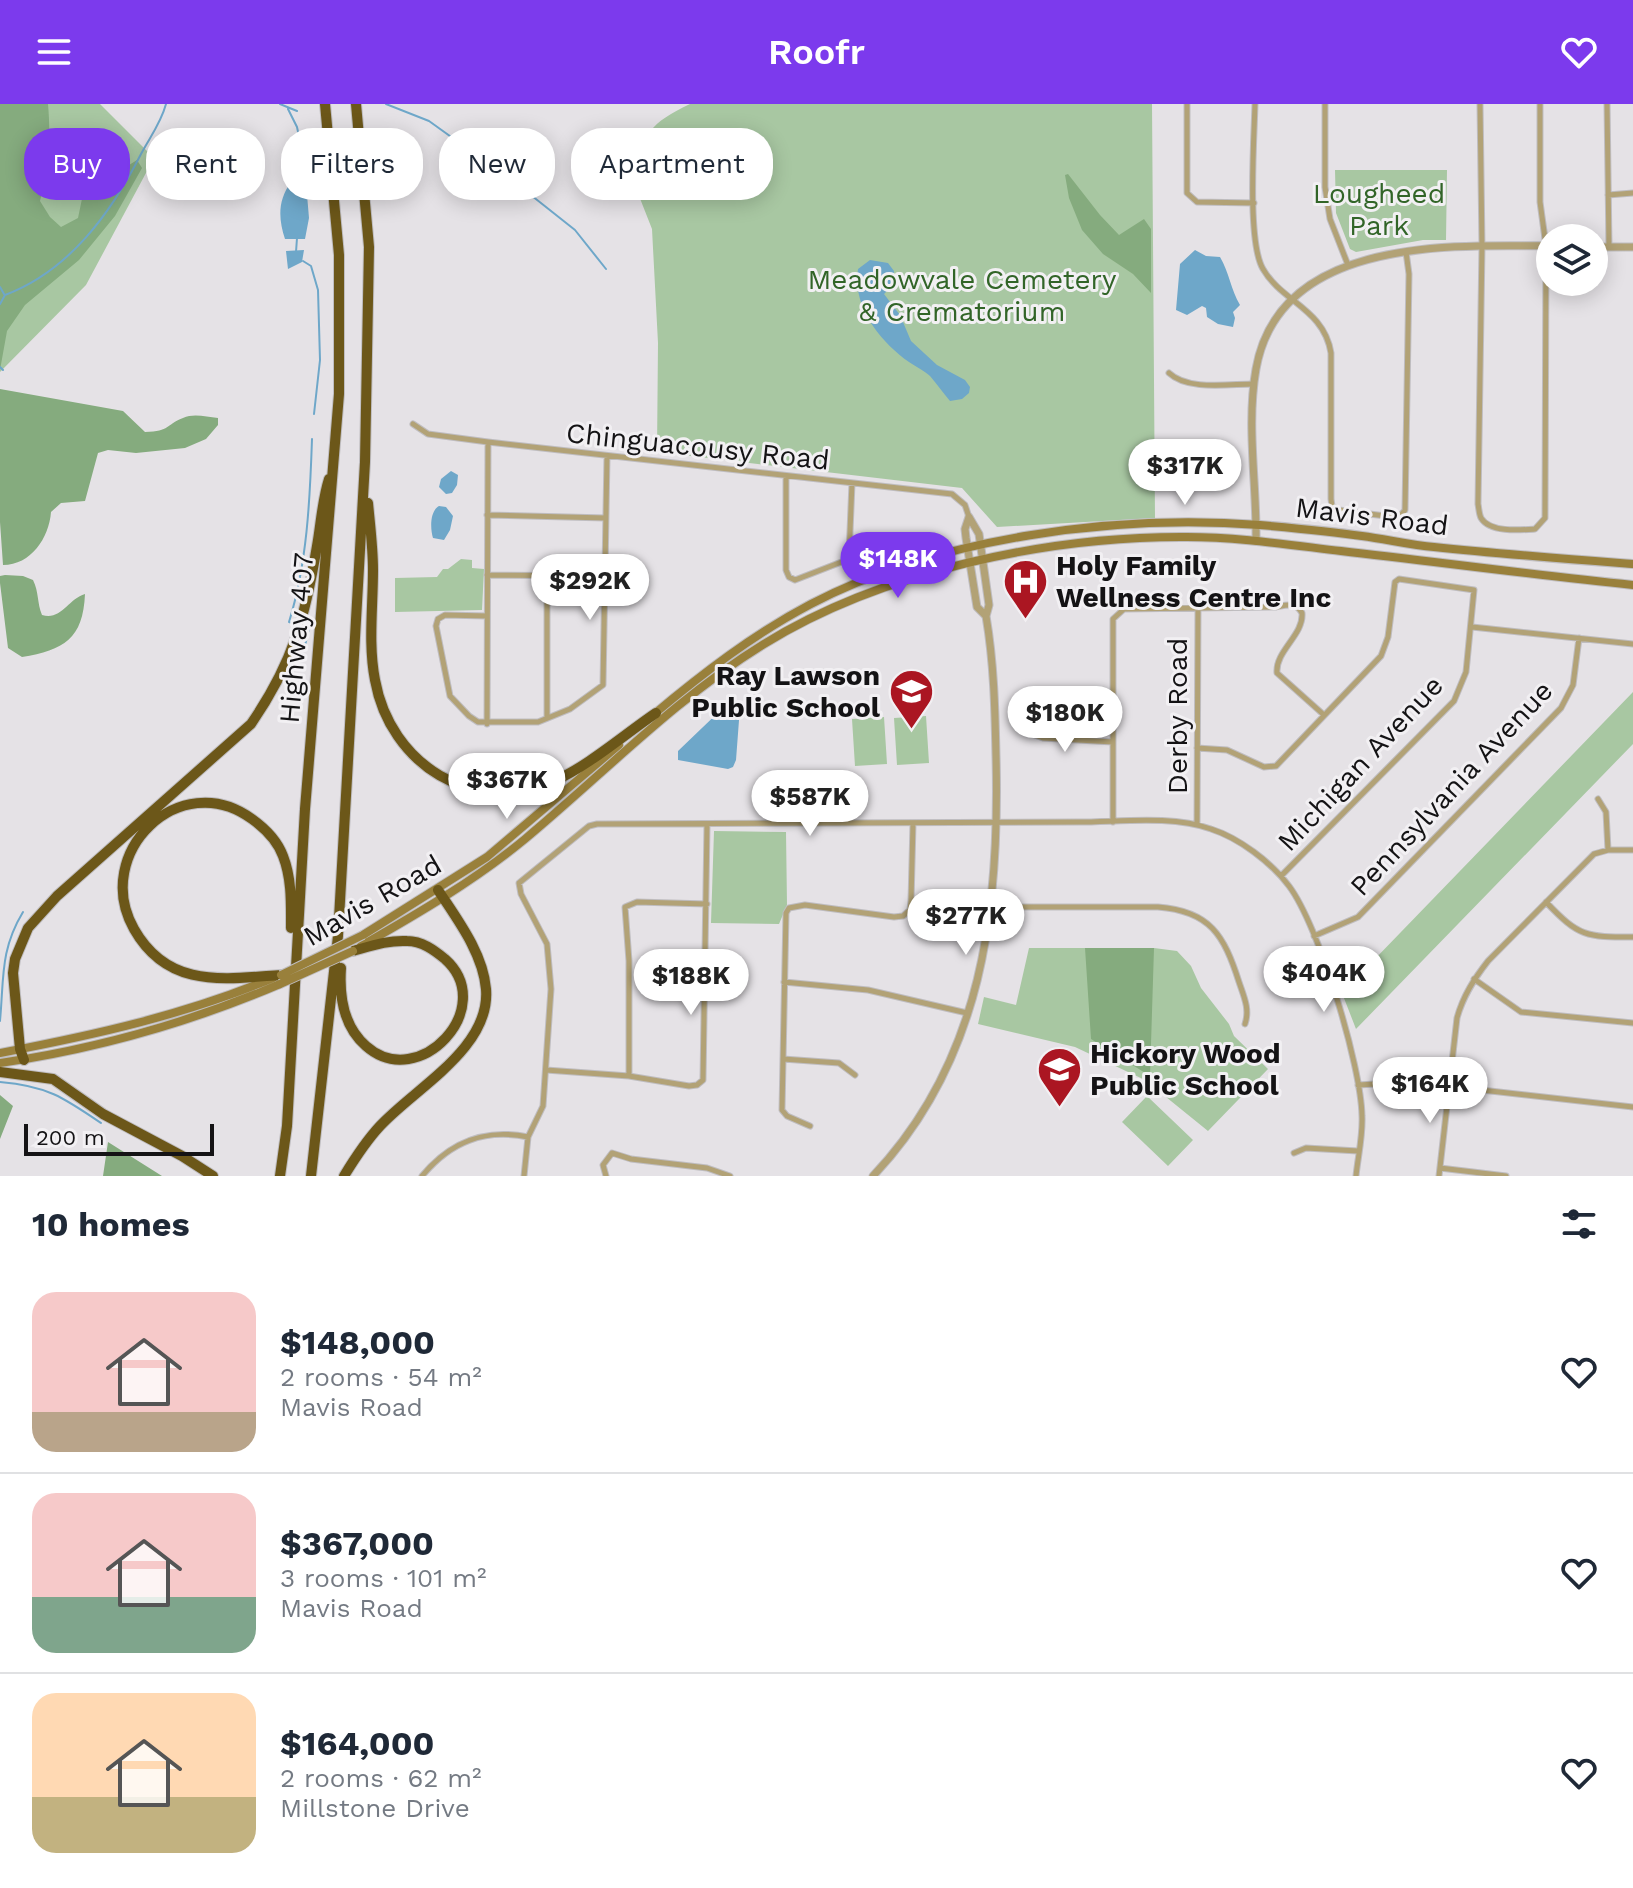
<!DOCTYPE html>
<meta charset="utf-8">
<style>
:root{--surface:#fff;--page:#f6f6f7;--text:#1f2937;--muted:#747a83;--line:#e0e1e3;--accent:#7c3aed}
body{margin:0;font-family:"Work Sans",sans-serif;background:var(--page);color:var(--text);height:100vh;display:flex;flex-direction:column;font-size:30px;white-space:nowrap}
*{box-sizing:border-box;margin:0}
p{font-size:26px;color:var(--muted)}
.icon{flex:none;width:44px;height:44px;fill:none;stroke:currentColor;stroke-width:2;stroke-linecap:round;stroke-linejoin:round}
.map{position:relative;height:1072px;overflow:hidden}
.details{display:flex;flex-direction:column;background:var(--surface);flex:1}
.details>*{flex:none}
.top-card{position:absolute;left:24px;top:24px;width:800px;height:72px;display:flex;gap:16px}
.tools{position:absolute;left:1536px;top:120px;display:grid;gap:16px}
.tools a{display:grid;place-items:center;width:72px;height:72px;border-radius:50%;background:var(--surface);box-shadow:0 4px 20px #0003;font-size:40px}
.scale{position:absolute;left:24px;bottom:20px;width:190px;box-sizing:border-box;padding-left:8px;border:4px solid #141315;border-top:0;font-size:22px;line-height:28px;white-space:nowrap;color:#141315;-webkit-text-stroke:6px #f2f0f3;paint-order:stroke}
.price{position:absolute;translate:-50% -68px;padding:0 18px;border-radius:28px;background:#fff;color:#222;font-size:26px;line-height:52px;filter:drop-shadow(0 2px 4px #0008)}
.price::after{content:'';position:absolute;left:50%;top:48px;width:24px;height:18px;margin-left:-12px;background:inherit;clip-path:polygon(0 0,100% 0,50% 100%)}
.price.selected{background:var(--accent);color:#fff}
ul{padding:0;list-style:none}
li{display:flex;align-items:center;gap:24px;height:200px;padding:0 32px}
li+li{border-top:2px solid var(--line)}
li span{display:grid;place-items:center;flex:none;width:224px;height:160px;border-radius:24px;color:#555}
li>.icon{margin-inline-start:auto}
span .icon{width:96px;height:96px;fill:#fffc;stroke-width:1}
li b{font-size:34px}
h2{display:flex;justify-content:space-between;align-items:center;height:96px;padding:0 32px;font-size:34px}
.chip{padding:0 28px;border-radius:32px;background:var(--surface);box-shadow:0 4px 20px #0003;font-size:28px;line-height:72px}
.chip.selected{background:var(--accent);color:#fff}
header{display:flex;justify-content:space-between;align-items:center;height:104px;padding:0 32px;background:var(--accent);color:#fff;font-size:36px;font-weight:600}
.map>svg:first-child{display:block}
</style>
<header><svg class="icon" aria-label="menu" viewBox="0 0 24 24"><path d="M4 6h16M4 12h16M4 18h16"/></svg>Roofr<svg class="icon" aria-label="heart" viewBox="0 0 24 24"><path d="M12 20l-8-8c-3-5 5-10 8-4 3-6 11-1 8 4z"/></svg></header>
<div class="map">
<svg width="1633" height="1072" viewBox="0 0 1633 1072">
<rect width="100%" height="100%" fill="#e5e2e6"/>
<path fill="#a8c7a2" d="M0 0H100L154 54 86 181 0 268Z
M690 0H1152L1155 414 997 423 962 384 657 348 658 239 652 125 630 69C646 28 649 20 690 0Z
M1447 66 1446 136H1423L1356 148 1350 145 1336 109 1335 66Z
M461 455 472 456V464L484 465 482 506 395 508V474L437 473 443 465H448Z
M1633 588V640L1356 925 1342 889Z
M926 612 929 659 897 661 894 614Z
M884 613 887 660 855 662 852 615Z
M714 727 786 728 787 801 779 820 711 819Z
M1029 844H1154L1177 847 1191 862 1201 884 1229 920 1234 932 1268 965 1208 1027 1145 976 1075 943 978 920 984 893 1016 901Z
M1147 992 1193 1036 1168 1062 1122 1018Z"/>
<path fill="#85ab7e" d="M0 0H48C51 34 49 64 40 97L50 113 61 123 78 114 88 66 118 68 137 56 142 64 115 112 79 156 25 201 7 227 0 266Z
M1068 70 1100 111 1119 131 1144 115 1151 125V189L1133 170 1103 150 1082 126 1069 94 1065 71Z
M0 285 123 307 145 328C171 327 165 321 183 314 194 309 206 313 218 314V321L206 335 185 344 136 349 108 346 98 349 85 397 61 399 51 408C49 434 31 461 3 461L0 418Z
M5 471 23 472 33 476C39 488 37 499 42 511 61 517 68 495 85 490 83 535 64 546 22 553L8 544 0 479V472Z
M1085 844H1154L1150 972 1091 935Z
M0 991 13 1002 0 1035Z
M108 1038 162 1072H103Z"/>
<path fill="#6ea7c9" d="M291 78 306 79 309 114 305 135H285C278 114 278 96 291 78Z
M304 146 302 158 288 165 286 147Z
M1195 146 1206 152 1220 153C1229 168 1231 186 1240 201L1233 208 1235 214 1233 223 1218 220 1207 213 1206 204 1202 202 1187 211 1176 206 1180 160Z
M870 156 888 159 894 167 893 181 884 190 900 211 911 237 937 261 965 276 970 283 969 289 962 295 950 297C943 289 937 280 930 272 925 267 916 263 909 258 880 237 852 203 858 165Z
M451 367 458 371 457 381 452 389 446 390 439 383 441 375Z
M439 402 446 403 453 412 450 426 444 436 433 434C430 424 430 407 439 402Z
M732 599 739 600 740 603 736 656 733 663 728 665 678 656V647L727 600Z"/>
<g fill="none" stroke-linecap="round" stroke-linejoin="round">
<path stroke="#6ea7c9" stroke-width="2" d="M280 0 297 7
M386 0 429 17 522 84 575 126 606 165
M288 5 297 23 301 42
M296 148 297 134
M303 157 311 162 318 186 320 256 314 310
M0 183 4 190
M0 200 5 191C69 167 111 109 141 50 150 33 161 19 166 0
M0 263 3 266
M292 519 289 518C307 460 310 396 312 335
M304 546 309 524 306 523
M0 917C4 874 0 846 23 808
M0 978C47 982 63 993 101 1019"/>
<defs>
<path id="minor" d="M1187 0V89L1197 98 1254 99
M1255 0C1254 36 1247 138 1263 165 1282 198 1324 205 1331 249V395L1332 402 1339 406 1393 413 1401 411 1405 406 1409 170 1406 148
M1325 0V83L1330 115 1348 161
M1480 0 1482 142 1478 400C1479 405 1479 410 1481 414 1490 429 1521 426 1535 425L1545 414 1546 142 1540 98V0
M1607 0 1609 143
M1608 91 1633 89
M1169 269C1188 287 1229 280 1254 280
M413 320 428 330 488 338 952 390 965 401 969 413
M786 372V466L789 473 795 476 844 457 849 452 852 379
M487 411 606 414
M487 471 635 472
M547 471V614
M487 512 445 511 438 515 436 522 450 592 469 612 478 618H538L570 605 603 581 607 352
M1472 523 1633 540
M487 620 488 338
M1024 627 1043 634 1113 638
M1197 644 1227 646 1264 663 1276 662 1381 552 1388 533 1395 478 1399 475 1474 486 1466 568 1454 597 1281 772
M1598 695 1606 708 1608 746
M1113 718V515L1124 505 1276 503C1287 501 1296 498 1302 509 1304 531 1275 547 1277 569L1324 611
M1197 721 1198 502
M1546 798C1579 833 1586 833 1633 833
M992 803H1158C1210 807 1224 831 1239 878 1244 893 1250 905 1245 920
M1314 832 1358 813 1561 604 1573 581 1579 534
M1474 875 1521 908 1633 919
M784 878 868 886 967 909
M783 955 839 959 855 971
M546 966 629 972 689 982 697 981 703 976 707 721
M629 972V857L625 803 637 798 707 800
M1358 981 1410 978 1633 1003
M810 1022 787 1012 782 1006 786 809 789 804 805 801 894 813 903 812 910 806 911 797 913 720
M1294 1049 1306 1044 1358 1047
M1440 1064 1506 1072
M422 1072C450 1038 484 1024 528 1033
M524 1072 528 1033 543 1002 551 885 547 840 521 790 519 779 589 722 597 720 1078 718C1120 718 1171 711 1211 725 1239 734 1271 758 1289 782 1319 822 1361 961 1362 1012 1363 1032 1358 1052 1356 1072
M606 1072 603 1061 612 1049 631 1055 707 1064 730 1072
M1439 1072 1457 914C1463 892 1474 875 1488 857L1594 750 1608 746H1633"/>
<path id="tertiary" d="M1594 143H1633
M969 413 965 425 966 434 977 503 986 512
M1256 437C1257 381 1246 321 1256 265 1279 134 1449 141 1550 142
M873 1072C983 956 1000 805 996 652 995 605 994 559 986 512L989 501 979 430 969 413"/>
<path id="secondary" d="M653 611C703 569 754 530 811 500 939 433 1117 410 1260 421 1294 424 1328 427 1362 432 1386 435 1410 441 1434 443 1500 450 1567 455 1633 460
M363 831 487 753 619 641
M361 842C417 810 474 777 525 735 603 670 676 594 764 540 882 467 1049 432 1187 433 1238 433 1290 441 1341 447 1438 458 1535 471 1633 481
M0 949C94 931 185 911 273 874
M0 959C96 945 191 918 280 880"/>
<path id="motorway" d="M368 399C370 421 373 444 373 466 373 503 368 540 375 576 390 660 473 713 554 677 587 663 625 630 656 609
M341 864C339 893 343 922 366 942 419 989 499 903 445 855 434 846 422 837 407 837 388 836 371 842 353 847
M281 871C223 875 168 885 134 825 91 749 180 662 252 715 266 725 277 736 283 752 292 775 291 800 291 824
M24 956 20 945 13 869 15 855 28 824 57 792 251 620C293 559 305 514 317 442 321 420 322 397 329 375
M0 968 53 975 103 1010 182 1052 213 1072
M280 1072 287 1022 305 705 339 290V151L325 0
M311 1072 338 832 365 358 369 143 356 0
M344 1072C355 1054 366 1037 380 1022 415 984 491 944 486 885 483 849 457 815 438 786"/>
</defs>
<use href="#minor" stroke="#bfbdc0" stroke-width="7"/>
<use href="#tertiary" stroke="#bfbdc0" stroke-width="9"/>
<use href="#secondary" stroke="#bfbdc0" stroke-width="10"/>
<use href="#motorway" stroke="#bfbdc0" stroke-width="12"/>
<use href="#minor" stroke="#b2a276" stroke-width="5"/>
<use href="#tertiary" stroke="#b2a276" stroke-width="7"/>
<use href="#secondary" stroke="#99803b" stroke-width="8"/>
<use href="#motorway" stroke="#6c5719" stroke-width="10"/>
<defs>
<path id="secondary-bridge" d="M281 871 363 831
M280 880 353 847"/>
</defs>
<use href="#secondary-bridge" stroke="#bfbdc0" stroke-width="10" stroke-linecap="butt"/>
<use href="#secondary-bridge" stroke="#99803b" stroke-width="8"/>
</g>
<defs>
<symbol id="hospital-pin" viewBox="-11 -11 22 30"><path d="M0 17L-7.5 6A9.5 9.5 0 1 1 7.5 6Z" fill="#ab1622" stroke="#f2f0f3"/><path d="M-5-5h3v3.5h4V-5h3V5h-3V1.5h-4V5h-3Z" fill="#fff"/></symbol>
<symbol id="school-pin" viewBox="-11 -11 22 30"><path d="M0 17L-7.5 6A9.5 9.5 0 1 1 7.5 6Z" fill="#ab1622" stroke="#f2f0f3"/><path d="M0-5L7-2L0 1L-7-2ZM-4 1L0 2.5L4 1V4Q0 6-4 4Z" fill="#fff"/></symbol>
</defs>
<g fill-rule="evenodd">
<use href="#hospital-pin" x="1000" y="452" width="51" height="69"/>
<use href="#school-pin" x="886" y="562" width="51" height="69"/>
<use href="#school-pin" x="1034" y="940" width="51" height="69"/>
</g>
<g text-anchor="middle" stroke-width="6" stroke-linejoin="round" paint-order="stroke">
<g font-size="28" fill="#326528" stroke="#f2f0f3">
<text x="1379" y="99">Lougheed<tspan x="1379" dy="32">Park</tspan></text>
<text x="962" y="185">Meadowvale Cemetery<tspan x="962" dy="32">&amp; Crematorium</tspan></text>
</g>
<g font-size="28" fill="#141315" stroke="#f2f0f3">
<text transform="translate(698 342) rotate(6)" y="10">Chinguacousy Road</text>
<text transform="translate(1372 412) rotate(7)" y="10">Mavis Road</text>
<text transform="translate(296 534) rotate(-85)" y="10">Highway 407</text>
<text transform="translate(1177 612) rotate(-90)" y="10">Derby Road</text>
<text transform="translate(1360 659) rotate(-47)" y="10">Michigan Avenue</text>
<text transform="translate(1451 684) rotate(-47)" y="10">Pennsylvania Avenue</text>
<text transform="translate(372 796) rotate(-30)" y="10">Mavis Road</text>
</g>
<g font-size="28" font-weight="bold" fill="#141315" stroke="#f2f0f3" text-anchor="start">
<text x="1056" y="471">Holy Family<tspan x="1056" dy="32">Wellness Centre Inc</tspan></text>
<text x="880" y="581" text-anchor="end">Ray Lawson<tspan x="880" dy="32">Public School</tspan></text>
<text x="1090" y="959">Hickory Wood<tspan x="1090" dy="32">Public School</tspan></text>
</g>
</g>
</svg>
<div class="tools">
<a><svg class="icon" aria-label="layers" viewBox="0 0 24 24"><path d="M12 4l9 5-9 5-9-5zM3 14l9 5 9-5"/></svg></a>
</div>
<div class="scale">200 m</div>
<b class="price" style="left:1185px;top:403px">$317K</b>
<b class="price selected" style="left:898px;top:496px">$148K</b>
<b class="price" style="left:590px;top:518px">$292K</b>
<b class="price" style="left:1065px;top:650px">$180K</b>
<b class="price" style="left:507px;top:717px">$367K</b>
<b class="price" style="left:810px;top:734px">$587K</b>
<b class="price" style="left:966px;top:853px">$277K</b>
<b class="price" style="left:1324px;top:910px">$404K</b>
<b class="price" style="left:691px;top:913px">$188K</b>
<b class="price" style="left:1430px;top:1021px">$164K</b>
<div class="top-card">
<a class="chip selected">Buy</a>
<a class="chip">Rent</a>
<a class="chip">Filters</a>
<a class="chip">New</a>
<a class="chip">Apartment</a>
</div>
</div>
<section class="details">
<h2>10 homes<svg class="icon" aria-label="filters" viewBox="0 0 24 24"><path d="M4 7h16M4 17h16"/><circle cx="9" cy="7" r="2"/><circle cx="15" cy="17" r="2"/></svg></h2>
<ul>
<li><span style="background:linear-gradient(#f6c9c9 75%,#b9a48a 0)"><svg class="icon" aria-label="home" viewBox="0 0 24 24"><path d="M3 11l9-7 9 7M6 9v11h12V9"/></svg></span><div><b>$148,000</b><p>2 rooms · 54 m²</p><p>Mavis Road</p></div><svg class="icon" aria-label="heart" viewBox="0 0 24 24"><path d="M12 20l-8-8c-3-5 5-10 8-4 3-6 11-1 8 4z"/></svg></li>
<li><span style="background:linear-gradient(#f6c9c9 65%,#7fa58c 0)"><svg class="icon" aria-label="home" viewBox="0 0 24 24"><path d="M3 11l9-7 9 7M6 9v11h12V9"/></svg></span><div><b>$367,000</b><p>3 rooms · 101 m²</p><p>Mavis Road</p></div><svg class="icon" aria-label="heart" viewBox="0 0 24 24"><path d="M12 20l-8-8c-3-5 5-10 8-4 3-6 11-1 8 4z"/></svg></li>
<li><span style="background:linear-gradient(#ffd9b3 65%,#c2b280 0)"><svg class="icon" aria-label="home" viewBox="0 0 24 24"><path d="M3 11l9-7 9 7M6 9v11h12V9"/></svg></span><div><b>$164,000</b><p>2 rooms · 62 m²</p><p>Millstone Drive</p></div><svg class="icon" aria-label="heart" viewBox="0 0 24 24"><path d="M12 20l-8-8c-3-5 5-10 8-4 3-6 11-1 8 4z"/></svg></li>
</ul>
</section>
